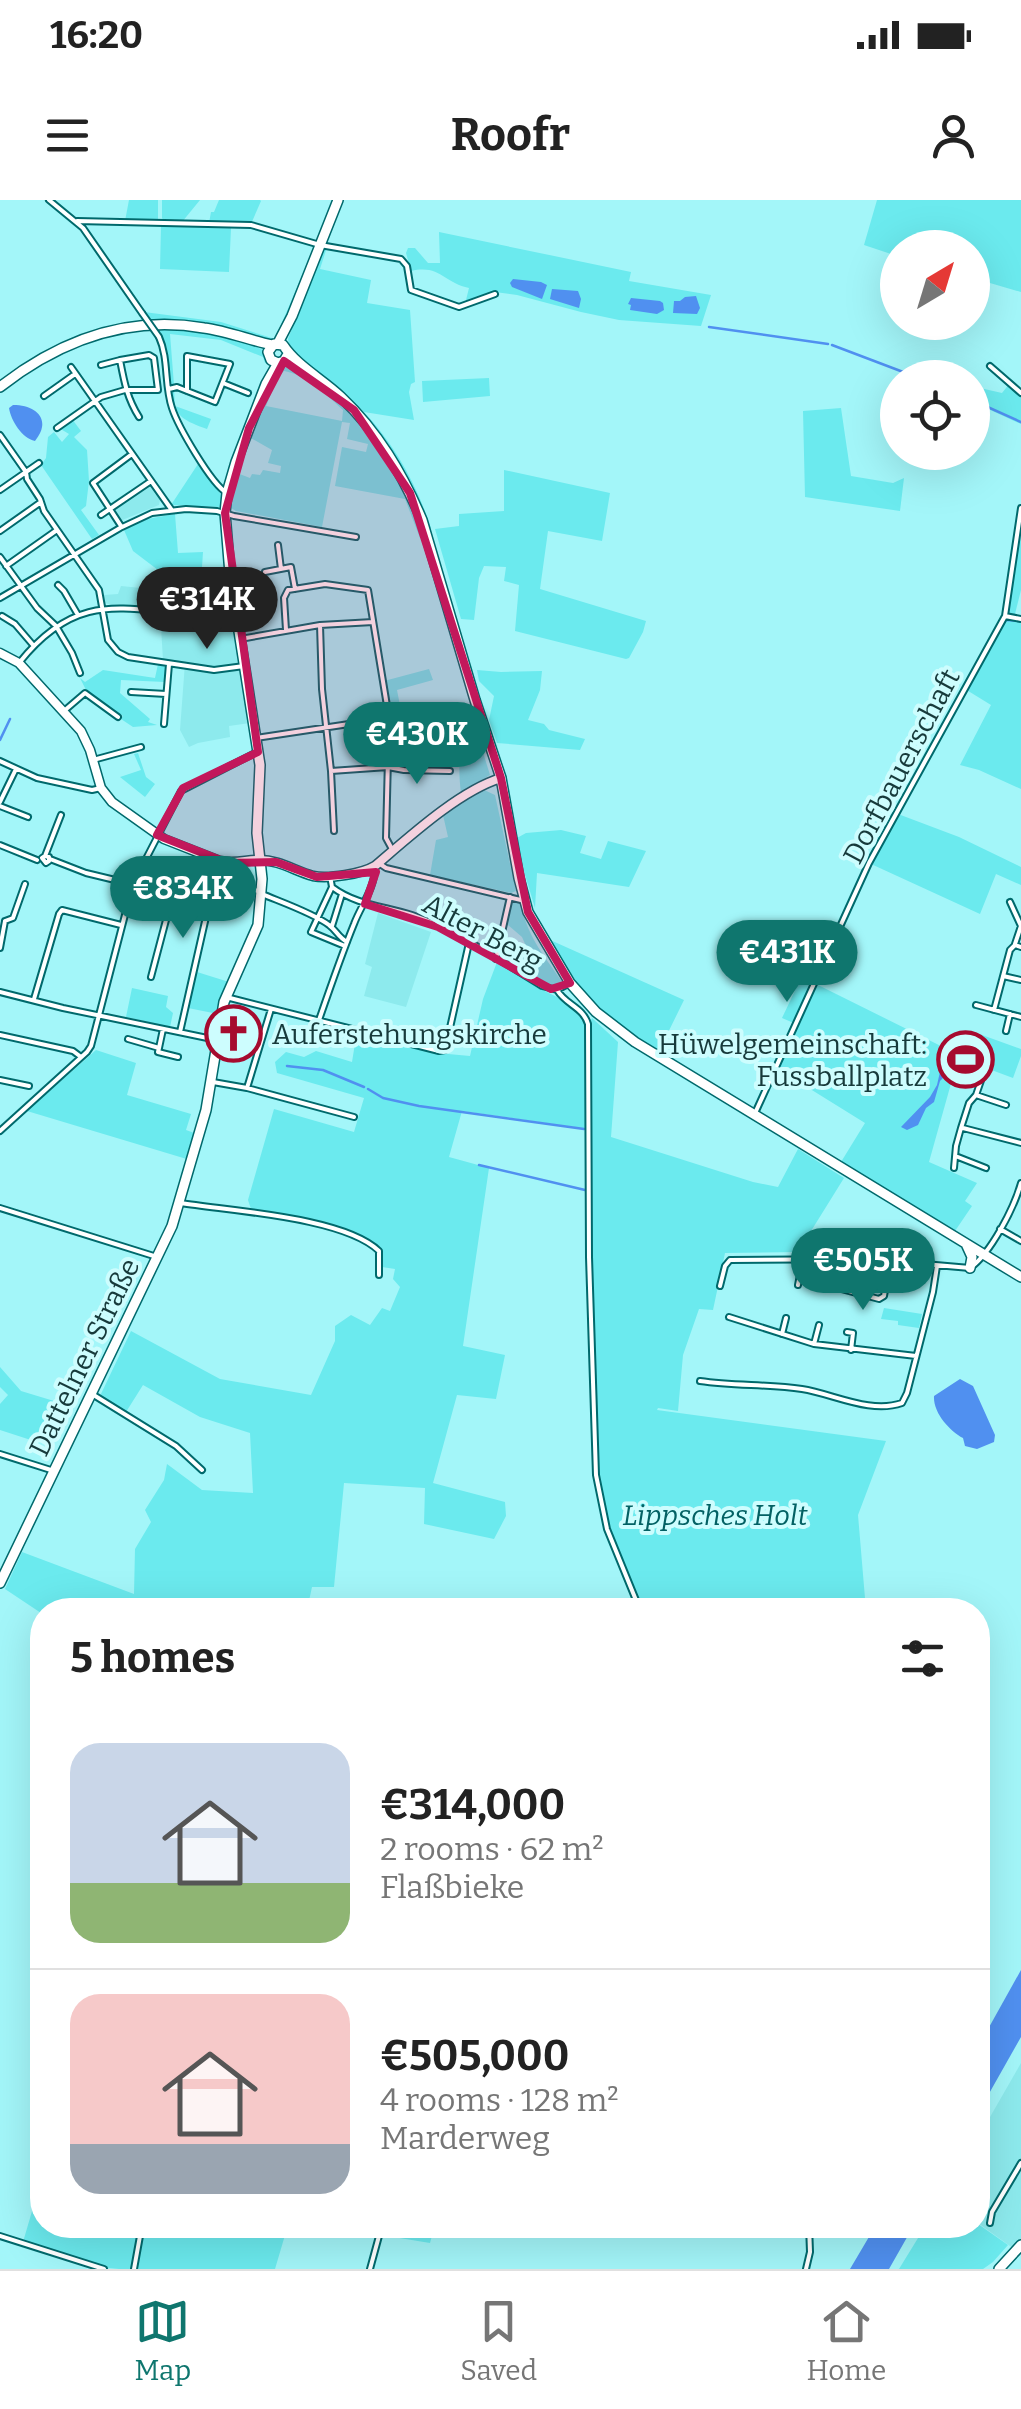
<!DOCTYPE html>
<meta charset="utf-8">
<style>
:root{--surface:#fff;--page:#f2f2f2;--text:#222;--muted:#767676;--line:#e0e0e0;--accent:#0f766e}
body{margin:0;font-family:Bitter,serif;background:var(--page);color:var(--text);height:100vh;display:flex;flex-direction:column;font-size:38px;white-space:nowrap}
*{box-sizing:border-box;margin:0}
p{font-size:32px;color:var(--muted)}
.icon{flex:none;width:55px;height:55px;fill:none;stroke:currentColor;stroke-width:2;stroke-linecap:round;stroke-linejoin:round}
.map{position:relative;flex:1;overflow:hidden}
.details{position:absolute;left:30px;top:1398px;width:960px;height:640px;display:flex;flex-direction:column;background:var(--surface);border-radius:40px;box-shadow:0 10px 40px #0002}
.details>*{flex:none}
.needle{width:65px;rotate:38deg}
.buttons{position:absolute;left:880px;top:30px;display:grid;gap:20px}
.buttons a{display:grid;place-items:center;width:110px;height:110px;border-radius:50%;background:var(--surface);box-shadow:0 10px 40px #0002;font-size:50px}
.price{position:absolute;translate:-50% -85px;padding:0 22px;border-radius:35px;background:var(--accent);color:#fff;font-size:32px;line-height:65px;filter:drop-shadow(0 2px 5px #0008)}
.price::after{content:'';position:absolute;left:50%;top:60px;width:30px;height:22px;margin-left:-15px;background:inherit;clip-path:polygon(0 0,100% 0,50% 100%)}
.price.selected{background:#222;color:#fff}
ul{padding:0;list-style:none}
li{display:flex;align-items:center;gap:30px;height:250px;padding:0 40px}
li+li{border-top:2px solid var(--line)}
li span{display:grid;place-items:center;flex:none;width:280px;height:200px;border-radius:30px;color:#555}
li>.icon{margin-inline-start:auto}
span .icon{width:120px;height:120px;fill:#fffc;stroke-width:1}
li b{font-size:42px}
h2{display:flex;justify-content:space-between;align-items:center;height:120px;padding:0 40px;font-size:42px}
.status{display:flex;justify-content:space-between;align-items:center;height:70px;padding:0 50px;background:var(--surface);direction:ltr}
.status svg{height:28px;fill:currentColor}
header{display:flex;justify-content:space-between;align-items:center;height:130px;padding:0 40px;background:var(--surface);font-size:45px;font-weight:700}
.menu{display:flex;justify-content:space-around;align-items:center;height:140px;border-top:2px solid var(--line);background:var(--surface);font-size:28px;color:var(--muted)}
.menu a{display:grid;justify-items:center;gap:5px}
.menu .selected{color:var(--accent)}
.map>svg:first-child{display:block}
</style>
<div class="status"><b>16:20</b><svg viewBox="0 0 49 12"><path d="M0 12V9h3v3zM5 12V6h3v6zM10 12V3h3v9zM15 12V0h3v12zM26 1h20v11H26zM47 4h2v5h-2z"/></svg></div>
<header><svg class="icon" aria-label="menu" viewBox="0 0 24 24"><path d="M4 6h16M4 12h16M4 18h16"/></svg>Roofr<svg class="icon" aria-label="person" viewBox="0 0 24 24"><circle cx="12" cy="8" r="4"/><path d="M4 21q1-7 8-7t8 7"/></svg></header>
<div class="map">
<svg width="1021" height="2069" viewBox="0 0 1021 2069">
<rect width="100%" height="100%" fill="#a3f6f9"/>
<path fill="#8deaed" d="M148 286 152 287 160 300 159 305 120 321 114 310 115 308Z
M158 378 228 385 250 523 229 526 230 537 198 543 189 547 180 530 185 463 163 460Z
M121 386 141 388 144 394 154 397 155 408 111 405 105 403 104 395 118 394Z
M378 713 431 732 406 807 364 796 372 767 365 764Z
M1021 1863V2054L978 2023V1938Z"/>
<path fill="#6beaee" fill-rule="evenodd" d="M129 0H158V21H125Z
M162 0H200L182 22 164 21 162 18Z
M219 0H260L261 1 251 24 209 23 211 12H214Z
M877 0H1021V92L973 78 972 48H898L897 56 864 45Z
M161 26 231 28 229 72 160 69Z
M439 32 631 72 629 81 711 95 701 126 619 120 581 112 517 95 495 92 465 104 469 88C444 83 440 64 411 71L406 53 408 48H415L428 63H440Z
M315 45 317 48 280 138 272 143 150 122 144 112 221 122 275 139Z
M323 47H327L320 69 371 80 367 103 410 110 415 182 411 184 409 192 414 220 364 212C395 245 417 285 431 328L428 331 372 227 291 156 288 139Z
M154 127C191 127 229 133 263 150L269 164 265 163 263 157 221 140 170 134 174 185H171L166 145Z
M287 163 289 164 278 167 269 188 280 168 291 165C357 204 398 262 424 334L420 338 405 299 335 286 342 247 366 252 368 244 347 239 350 223 342 222 322 327 236 311 231 308 237 273 250 278 252 274 260 275 263 270 280 273 281 266 268 263 272 250 249 237 250 232 276 168ZM284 171C307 175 327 195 343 210L342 221 266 206 278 177Z
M489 178 490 196 423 202 422 181Z
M973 182 980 188 1002 193 1010 183 1021 192V224L973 202Z
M174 189 175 206 211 219 207 229C185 221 174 217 171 192Z
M841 208 851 276 893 283 904 278 900 311 805 297 803 211Z
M72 219 81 231 74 237 87 250 89 281 86 306 81 310 99 335 92 339 41 265 46 258 48 237 54 232 62 242 69 234 59 228Z
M198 264 223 297 221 307 171 305Z
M504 270 610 293 602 341 548 331 540 389 646 421 643 432 629 458 626 459 515 431 519 385 504 381 506 367 484 366 479 378 474 420 461 419 435 329 459 326V314L504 311Z
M1021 310V390L1014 418 1021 419V589L979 570 960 565 991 505 965 489 1006 417Z
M175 314 178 353 203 352 201 382 158 377V370L133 351 124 330 147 319Z
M158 464 167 468 165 482 121 480 120 493 150 519 148 522 157 525 133 527 121 519 123 516 87 492 80 478 85 482 103 470 155 478Z
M429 469 433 480 397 490 402 516 392 517 384 481Z
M477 470 501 472 542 471 540 490 528 520 544 524 549 530 585 539 580 550 497 543 489 520 494 496 479 481Z
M469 507 490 575 461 593C457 564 461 538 465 508Z
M138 553 146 577 155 584 145 597 120 577 141 570 134 554Z
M482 589 495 595 516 691 511 693 430 675 436 640 448 637 443 615 461 600Z
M898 614 959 637 1021 667V685L996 674 980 714 871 664Z
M561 630 586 636 580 653 601 659 608 641 646 651 629 687 537 673 535 708 522 665 517 638 526 633Z
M513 695 519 697C527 737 541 751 563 783L557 788 544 786 498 758 499 754 521 765 526 746 522 737 508 725Z
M548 739 684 800 658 853 617 826 588 800Z
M497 762C511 770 525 780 539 788 559 799 579 804 587 829L592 818 618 842 611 937 753 982 778 987 798 949 844 978 798 1052 725 1053 713 1110 699 1109 683 1155 678 1211 658 1208 657 1210 886 1241 858 1315 866 1410H641L609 1329 597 1275 589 1057 588 929 462 911 449 957 489 968 463 1146 505 1155 496 1199 457 1195 433 1283 505 1302 506 1316 494 1339 424 1324 425 1288 344 1283 334 1387H312L307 1410H42V1504L34 1502 36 1432 41 1413 5 1389 22 1352 134 1394 135 1349 151 1322 145 1310 164 1280 167 1264 202 1290 253 1293 250 1233 200 1217 143 1185 126 1212 100 1196 131 1131 220 1179 311 1195 335 1141V1126L351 1115 370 1125 382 1108 390 1111 400 1087 393 1079 395 1069 382 1067 380 1051C351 1021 291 1018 252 1012L248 1000 274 909 354 932 364 898 277 873 275 862 286 852 304 857 316 851 352 862 357 831 448 854 470 856 483 799Z
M197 772 229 782 220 799 218 814 188 808Z
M800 780 813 787 796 824 782 818Z
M816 784 959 855 929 962 977 983 965 1001 972 1006 955 1031 841 962 865 923 778 869Z
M132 788 168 796 166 807 173 813 170 827 126 817Z
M971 831 1021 849V856L1013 878 962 859Z
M96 850 136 863 127 895 191 914 186 930 197 934 190 960 27 911Z
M884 1108 922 1114 919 1128 898 1125V1121L881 1119Z
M0 1167 21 1191 54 1201 37 1242 0 1230V1204L8 1195 0 1187Z
M42 1977V2025H288L275 2069H119L99 2067 23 2042Z
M978 2024 1008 2045 993 2062 983 2069H899L926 2025Z
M384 2025H435L430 2043 381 2035Z"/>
<path fill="#5090f0" d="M513 79 541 82 547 85 542 99 512 87 510 83Z
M552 89 578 91 581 99 579 108 550 99Z
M696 96 700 108 697 114 673 113 674 101H680L685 97Z
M631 98 660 101 663 103 664 110 657 114 630 110 631 105 628 104Z
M13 205C37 205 52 220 35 241 22 238 11 221 9 208Z
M942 863 947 864 948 873 940 881 934 902 926 908 918 925 907 930 901 927 930 897 937 885Z
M960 1179 973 1186 995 1235 994 1242 977 1249 965 1246 963 1238C950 1231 933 1213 934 1196Z
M1021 1770V1837L978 1913V1847Z
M876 2025H914L889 2069H850Z"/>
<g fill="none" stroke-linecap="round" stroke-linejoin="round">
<path stroke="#5090f0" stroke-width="2.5" d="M709 127 828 144
M832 145 919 178
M972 200 1021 222
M1006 420 1021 421
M0 540 10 519
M287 866 323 870 364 887
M368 889 383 898 419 906 584 929
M479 965 585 990"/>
<defs>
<path id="street" d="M49 0 83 28 142 113
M77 21 251 25 320 45 401 59 407 66 411 90 459 107 495 94
M159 137C169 159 164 185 172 208 178 226 211 284 227 293
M101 165 120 160
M990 166 1021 193
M71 167 171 309
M223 183 248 193
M169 189 177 187 215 202 230 164 187 156V191
M44 196 75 174
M57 228 101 197 125 190H158L154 158 149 155 120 160C124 181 127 198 139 217
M0 235 26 272 27 279 40 299 44 311 99 390 108 440 118 452 128 457 214 470 244 466
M0 290 39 263
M101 315 151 281
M121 326 93 283 132 254
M0 331 41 302
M278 345 281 369
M0 357 37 408 56 426 72 453 80 473
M6 366 57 330
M265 372 291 367 295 389
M58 385 64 391 78 415
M0 398 120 328 152 313 186 309 217 311 234 316 356 337
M2 416 15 424 33 445
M1005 416 1021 419
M320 425 322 489 331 571 334 631
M286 430 284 398 288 390 325 384 368 390 389 518 386 638 393 651
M240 439 320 425 373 422
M19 463C89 375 143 422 234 414
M131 492 166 494
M64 511 85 493 118 517
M164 524 169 464
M256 538 389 518
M93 560 141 547
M0 561 37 578 92 590 101 588
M331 571 388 567 404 570 450 571
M0 602 16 569
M0 606 28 617
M0 645 37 660
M45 656 42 658 46 663 49 661V657L45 656 61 615
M50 659 86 673 140 686 206 717
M228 663C232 680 245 686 260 692
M380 664 386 668 525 701
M330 676 332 687C356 705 384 706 412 715 458 731 500 761 542 786L557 790 570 783
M332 687 311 732 345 746
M262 694C281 702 313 713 329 725 336 730 338 737 347 742
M1010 702 1021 726 1015 744
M5 721 13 718 25 684
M332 726 342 694
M0 748 5 721
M496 759 510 697
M1003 776 1021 780
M151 777 171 701
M557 790C566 805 583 807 588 824L589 1057 596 1275 607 1329 640 1410
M0 792 63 808 217 840
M226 797 439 851 445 850 469 743
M34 799 59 714 62 710 121 725
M976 805 1021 817
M994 810 1010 750 1015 745 1021 747
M319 820C330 788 341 756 354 724 361 705 375 689 375 666
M1006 831 1010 814
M180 832 206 717 219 684
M0 835 73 851 81 857
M128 839 159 848 158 852 178 857
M159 848 163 829
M0 880 29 886
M213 882 247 888 354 917
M247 888 271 809
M976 895 1006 905
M756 911 869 663 1005 416 1021 308
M963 928 1021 943
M0 931 87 852 91 846 133 684 181 591 255 553
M958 957 986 968
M954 968 956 946 961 928 969 903 976 895 985 869
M181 1003C230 1011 344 1017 379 1051V1075
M0 1008 157 1057
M1000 1029 1021 1041
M844 1060 841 1089 879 1099 884 1096 890 1061
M798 1085 803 1060
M720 1086 725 1066 730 1060 867 1059 970 1068C991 1053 1014 1008 1021 983
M729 1117 814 1144 916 1156
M847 1132 853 1133 851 1150
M782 1134 786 1118
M814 1144 819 1125
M700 1181C734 1186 768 1184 802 1189 834 1194 870 1214 902 1203L907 1193 933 1092 937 1066
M92 1194 176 1246 202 1270
M0 1254 54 1271
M990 2023 992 2012 1021 1963
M0 2036 104 2069
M134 2069 142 2025
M370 2069 382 2025
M806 2069 810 2052 809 2025"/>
<path id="secondary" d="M0 453 19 463 81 531 90 550 101 588 112 602 164 639 220 661C234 664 246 660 260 660 279 660 295 671 313 676 328 679 362 674 375 666 409 637 459 591 501 578"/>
<path id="primary" d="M278 143 292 116 338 0
M288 154 284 161 278 163 271 160 268 152 274 144 283 145C297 166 322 179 341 197 378 232 402 273 422 320L475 500 501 578 519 678 528 712 570 783 596 812 635 842 1021 1077
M0 187C59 141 128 115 204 128 227 131 249 140 272 145
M967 1046 972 1057 970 1068
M0 1383 172 1026 206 910 224 802 258 725 262 679 257 633 260 565 230 374 225 313 227 293 236 262 266 184 278 163
M999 2069 1021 2045"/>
</defs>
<use href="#street" stroke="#00696c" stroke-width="8"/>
<use href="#secondary" stroke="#00696c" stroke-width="11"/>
<use href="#primary" stroke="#00696c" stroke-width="12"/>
<use href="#street" stroke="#fff" stroke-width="4"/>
<use href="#secondary" stroke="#fff" stroke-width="8"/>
<use href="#primary" stroke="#fff" stroke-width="9"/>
<defs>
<path id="street-bridge" d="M142 113 159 137"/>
</defs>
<use href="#street-bridge" stroke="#00696c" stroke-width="8" stroke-linecap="butt"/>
<use href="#street-bridge" stroke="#fff" stroke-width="4"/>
</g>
<path fill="#c2185b" fill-opacity="0.2" stroke="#c2185b" stroke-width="8" stroke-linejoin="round" d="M284 161 354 210 410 293 501 578 528 712 570 783 551 789 438 727 365 704 376 672 317 677 276 662 228 663 157 635 183 588 258 552 225 313 249 228Z"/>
<defs>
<symbol id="church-ring" viewBox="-11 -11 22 22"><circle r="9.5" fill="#cdfdfe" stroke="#a60b2f" stroke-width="1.5"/><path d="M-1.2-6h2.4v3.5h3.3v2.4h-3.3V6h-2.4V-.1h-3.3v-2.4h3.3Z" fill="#a60b2f"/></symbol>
<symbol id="stadium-ring" viewBox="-11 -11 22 22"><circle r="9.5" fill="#cdfdfe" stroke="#a60b2f" stroke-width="1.5"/><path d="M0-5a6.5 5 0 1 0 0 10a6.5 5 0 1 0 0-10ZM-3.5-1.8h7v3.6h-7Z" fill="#a60b2f"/></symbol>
</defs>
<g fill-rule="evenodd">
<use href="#church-ring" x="202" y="802" width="63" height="63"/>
<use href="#stadium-ring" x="934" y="828" width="63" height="63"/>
</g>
<g text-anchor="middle" stroke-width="8" stroke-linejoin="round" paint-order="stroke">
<g font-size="28" fill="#173a3b" stroke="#cdfdfe">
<text transform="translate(901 566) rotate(-62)" y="10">Dorfbauerschaft</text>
<text transform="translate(483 732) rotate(28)" y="10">Alter Berg</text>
<text transform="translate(84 1157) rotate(-64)" y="10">Dattelner Straße</text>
</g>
<g font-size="28" fill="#173a3b" stroke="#cdfdfe" text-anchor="start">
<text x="272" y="844">Auferstehungskirche</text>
<text x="927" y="854" text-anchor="end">Hüwelgemeinschaft:<tspan x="927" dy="32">Fussballplatz</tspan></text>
</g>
<g font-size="28" font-style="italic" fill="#036164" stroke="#cdfdfe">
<text x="715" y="1325">Lippsches Holt</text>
</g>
</g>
</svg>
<div class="buttons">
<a><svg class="needle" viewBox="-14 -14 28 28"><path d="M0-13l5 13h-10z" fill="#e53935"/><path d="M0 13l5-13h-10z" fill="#767676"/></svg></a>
<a><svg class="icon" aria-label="locate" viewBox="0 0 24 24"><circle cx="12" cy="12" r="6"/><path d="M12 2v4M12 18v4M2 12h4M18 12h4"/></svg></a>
</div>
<b class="price selected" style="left:207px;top:452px">€314K</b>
<b class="price" style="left:417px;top:587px">€430K</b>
<b class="price" style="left:183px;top:741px">€834K</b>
<b class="price" style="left:787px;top:805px">€431K</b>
<b class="price" style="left:863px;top:1113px">€505K</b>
<section class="details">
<h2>5 homes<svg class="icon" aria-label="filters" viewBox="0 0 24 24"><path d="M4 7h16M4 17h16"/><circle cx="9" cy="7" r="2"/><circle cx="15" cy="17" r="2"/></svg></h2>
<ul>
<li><span style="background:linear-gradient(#c9d6e8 70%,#8fb573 0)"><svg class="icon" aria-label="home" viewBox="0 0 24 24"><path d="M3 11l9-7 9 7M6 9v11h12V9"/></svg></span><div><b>€314,000</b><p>2 rooms · 62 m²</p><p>Flaßbieke</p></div></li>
<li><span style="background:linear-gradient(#f6c9c9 75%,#9aa5b1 0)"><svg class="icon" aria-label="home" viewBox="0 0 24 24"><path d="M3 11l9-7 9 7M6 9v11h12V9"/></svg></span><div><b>€505,000</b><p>4 rooms · 128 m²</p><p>Marderweg</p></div></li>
</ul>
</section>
</div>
<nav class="menu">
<a class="selected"><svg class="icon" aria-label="map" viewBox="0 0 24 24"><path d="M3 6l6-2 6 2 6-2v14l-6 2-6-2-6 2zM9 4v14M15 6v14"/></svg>Map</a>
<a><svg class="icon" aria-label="saved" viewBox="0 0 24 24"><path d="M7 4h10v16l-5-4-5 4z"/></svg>Saved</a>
<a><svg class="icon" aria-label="home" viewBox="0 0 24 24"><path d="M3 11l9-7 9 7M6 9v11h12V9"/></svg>Home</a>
</nav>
